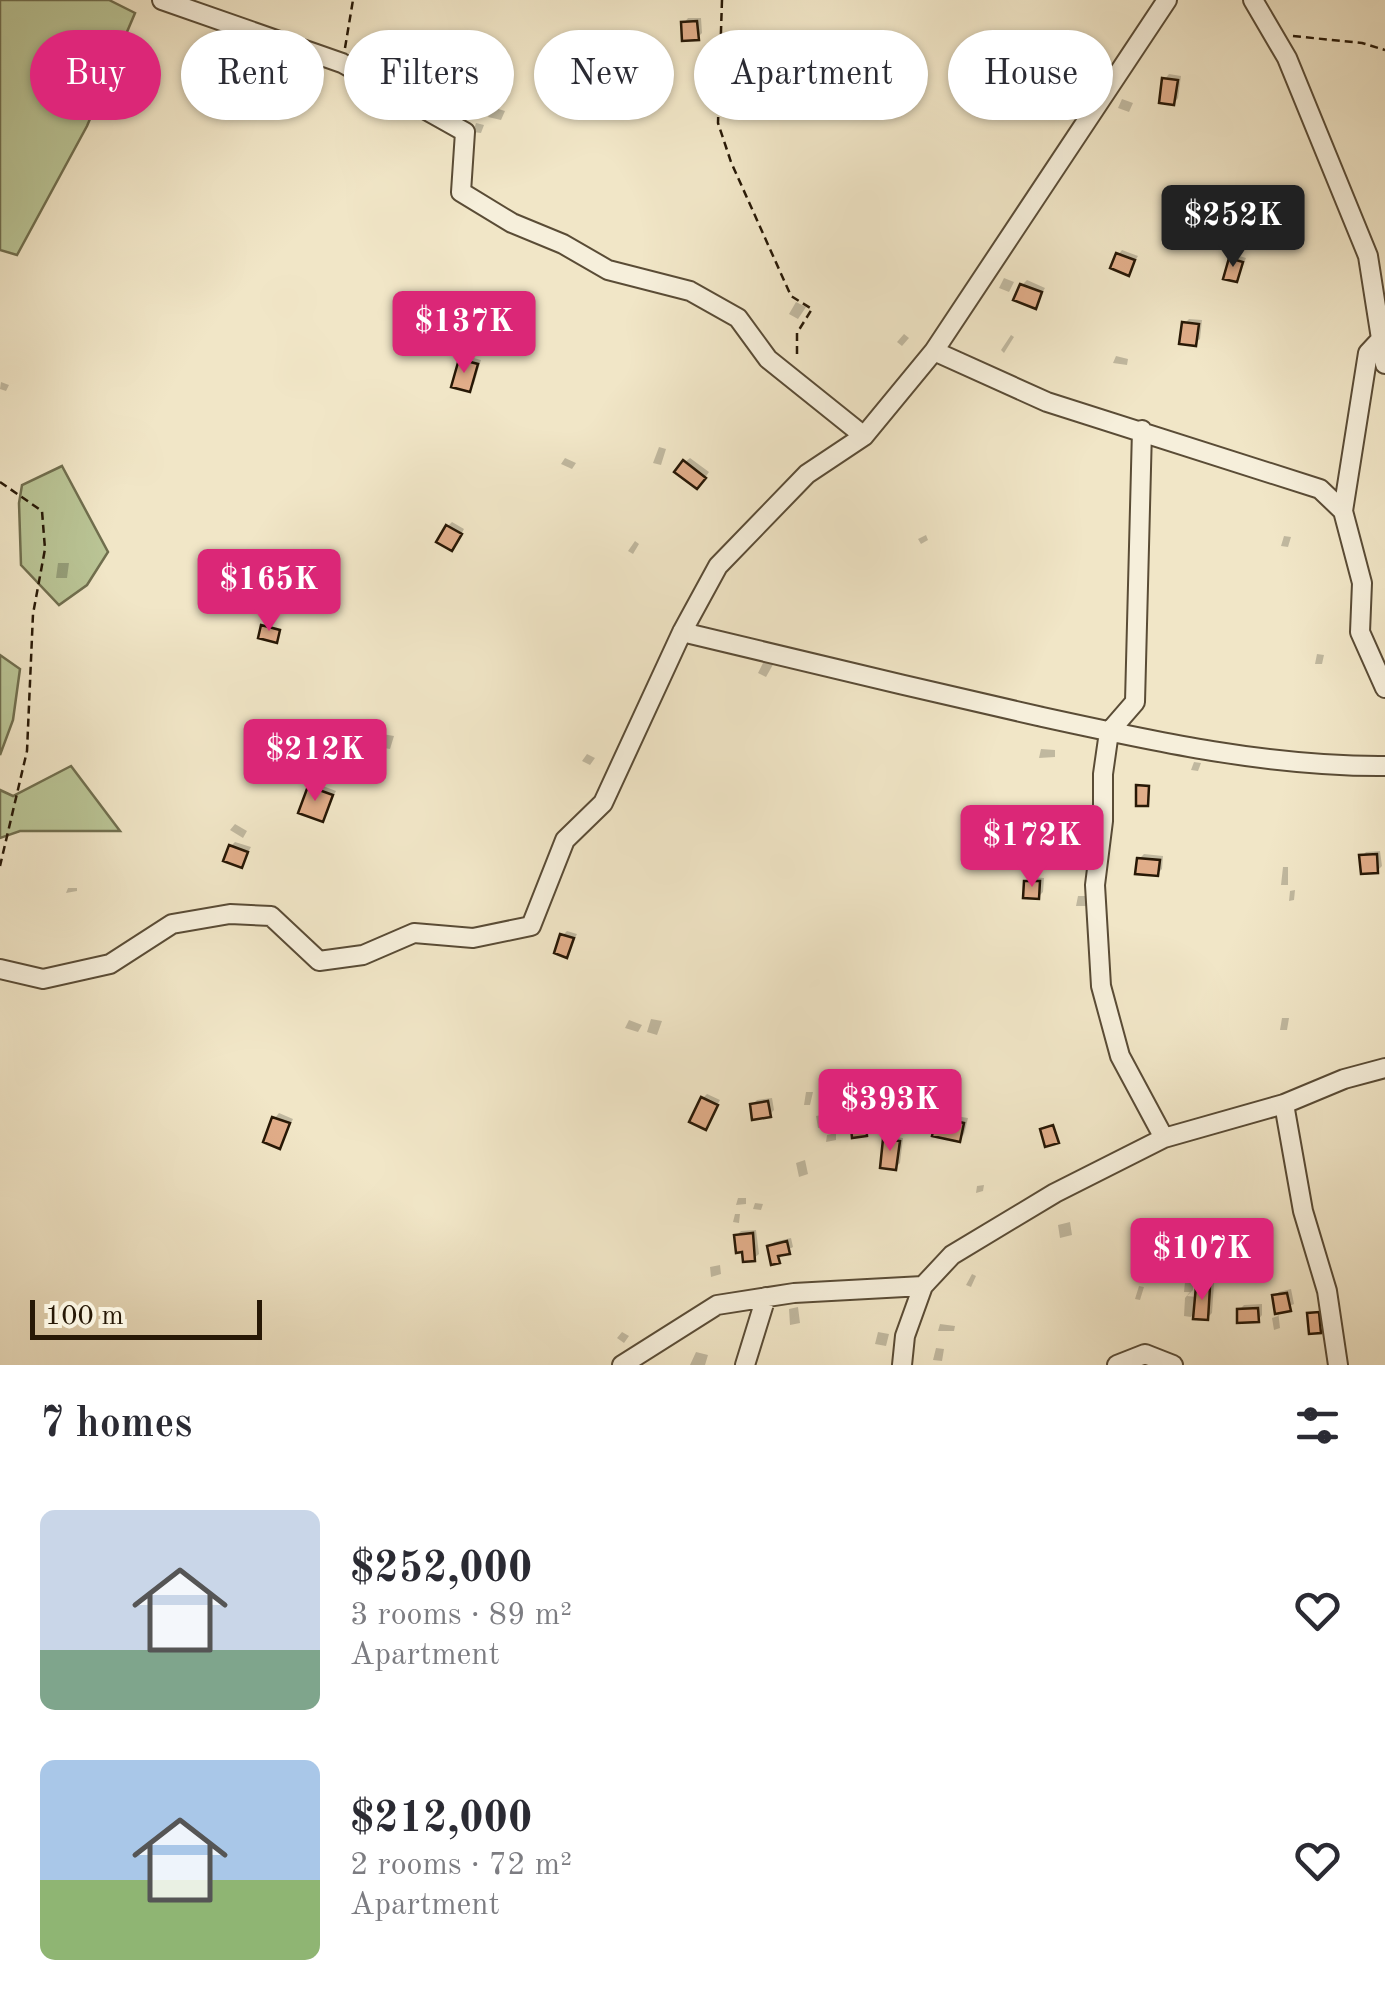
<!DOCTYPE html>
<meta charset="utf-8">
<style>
:root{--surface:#fff;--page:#f2f2f3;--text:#2b2b33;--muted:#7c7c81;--accent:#db2777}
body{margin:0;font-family:"Old Standard TT",serif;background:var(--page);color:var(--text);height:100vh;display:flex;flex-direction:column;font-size:38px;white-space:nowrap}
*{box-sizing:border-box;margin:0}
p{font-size:32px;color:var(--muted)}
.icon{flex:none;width:55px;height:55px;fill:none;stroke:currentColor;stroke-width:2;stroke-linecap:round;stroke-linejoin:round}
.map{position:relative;height:1365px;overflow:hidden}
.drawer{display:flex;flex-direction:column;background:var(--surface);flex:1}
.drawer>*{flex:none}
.hud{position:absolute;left:30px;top:30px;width:1325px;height:90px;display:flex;gap:20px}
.scale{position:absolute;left:30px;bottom:25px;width:232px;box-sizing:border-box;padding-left:10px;border:5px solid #271806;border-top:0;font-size:28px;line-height:35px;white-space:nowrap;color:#271806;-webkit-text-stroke:8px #f6efdb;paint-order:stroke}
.price{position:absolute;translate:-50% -85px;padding:0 22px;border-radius:10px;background:var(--accent);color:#fff;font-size:32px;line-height:65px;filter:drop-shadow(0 2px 5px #0008)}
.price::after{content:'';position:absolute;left:50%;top:60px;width:30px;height:22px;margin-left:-15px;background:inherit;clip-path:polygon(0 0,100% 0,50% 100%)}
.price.selected{background:#222;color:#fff}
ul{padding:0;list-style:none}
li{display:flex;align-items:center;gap:30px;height:250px;padding:0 40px}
li span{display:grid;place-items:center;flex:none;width:280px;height:200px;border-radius:15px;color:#555}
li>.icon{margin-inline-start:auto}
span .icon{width:120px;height:120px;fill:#fffc;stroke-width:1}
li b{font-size:42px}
h2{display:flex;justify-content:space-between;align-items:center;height:120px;padding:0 40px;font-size:42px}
.tag{padding:0 35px;border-radius:45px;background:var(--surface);box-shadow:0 2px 8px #0004;font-size:35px;line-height:90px}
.tag.selected{background:var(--accent);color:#fff}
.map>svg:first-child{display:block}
</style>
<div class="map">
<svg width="1385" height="1365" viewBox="0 0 1385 1365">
<rect width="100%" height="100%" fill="#f1e6c7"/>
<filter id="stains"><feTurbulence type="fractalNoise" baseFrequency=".002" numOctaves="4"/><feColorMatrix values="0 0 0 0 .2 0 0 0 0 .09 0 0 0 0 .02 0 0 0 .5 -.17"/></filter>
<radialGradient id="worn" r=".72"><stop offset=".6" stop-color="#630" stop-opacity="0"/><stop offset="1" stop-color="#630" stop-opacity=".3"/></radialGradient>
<path fill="#bac596" stroke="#706e4e" stroke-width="2.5" d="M0 0H109L135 13 87 126 17 255 0 250Z
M62 466 108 552 87 585 59 605 21 565 19 503 22 485Z
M0 655 20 669 13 720 0 755Z
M71 766 120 831H20L0 838V790L13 796Z"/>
<path fill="#0003" d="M688 18H701L702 33 698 37 684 23Z
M1169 74 1181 76 1178 98 1174 103 1165 79Z
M1122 99 1133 103 1129 112 1118 108Z
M492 107 505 111 501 120 488 117Z
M476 123 484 125 481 133 473 132Z
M1122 250 1138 256 1128 273 1118 255Z
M1236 255 1246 258 1237 280 1231 260Z
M1004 278 1014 282 1009 292 999 288Z
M1027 280 1045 288 1035 306 1022 285Z
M796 302 806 307 798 319 789 314Z
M1189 319 1202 320 1200 339 1195 343 1185 323Z
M904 334 909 338 902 346 897 342Z
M1011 335 1014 337 1004 353 1001 350Z
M466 356 481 360 474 384 469 389 462 360Z
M1116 356 1128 359 1127 365 1113 363Z
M1 382 9 385 6 391 0 389Z
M659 447 666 449 661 465 653 463Z
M565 458 576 463 572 469 561 464Z
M690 458 709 472 702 482 685 462Z
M452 522 464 529 456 544 448 526Z
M926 535 928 540 921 544 918 539Z
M1284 536 1291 537 1288 547 1281 546Z
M635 541 639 544 633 554 628 551Z
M58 563H69L67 578H56Z
M1317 654 1324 655 1322 664H1315Z
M765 659 775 661 766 677 758 673Z
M382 734 394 736 390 749 378 747Z
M1041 749 1055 750V757L1039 758Z
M587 754 595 758 590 765 582 761Z
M1194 762 1201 763 1198 771 1191 770Z
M315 783 336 791 322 819 310 788Z
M235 824 247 831 243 838 230 830Z
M235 842 251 847 241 865 231 846Z
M1380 851 1382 866 1377 871 1362 856 1366 852Z
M1144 854 1163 856 1162 869 1157 874 1139 859Z
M1283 867H1288V885H1281Z
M1031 877 1044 878 1043 892 1039 896 1026 882Z
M68 888H77V891L66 893Z
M1295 890 1294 900 1289 901 1290 891Z
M1078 896H1092L1090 906H1076Z
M567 931 577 934 567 955 563 935Z
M1282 1018H1289L1287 1030H1280Z
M651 1019 662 1021 657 1035 647 1032Z
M629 1020 642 1025 638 1032 625 1028Z
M826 1073 833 1075 829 1085 822 1083Z
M806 1092H813L810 1105H804Z
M707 1094 720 1100 705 1127 703 1098Z
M772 1098 774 1110 769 1115 752 1105 757 1100Z
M869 1111 871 1129 866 1134 852 1117 857 1112Z
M279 1113 293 1119 280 1146 275 1118Z
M827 1114 828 1126 818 1128 816 1116Z
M943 1114 968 1118 964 1134 960 1139 939 1118Z
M836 1133V1140L826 1142 827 1135Z
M890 1136 903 1138 900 1163 895 1168 886 1141Z
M805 1160 808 1174 799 1177 796 1163Z
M984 1185 983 1191 976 1193 977 1186Z
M738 1198H746V1204L736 1205Z
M755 1203 763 1204 761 1210 753 1209Z
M735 1214H740L739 1223 733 1222Z
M1070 1222 1072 1235 1060 1238 1058 1225Z
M756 1230 759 1254 754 1258 736 1236 741 1231Z
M791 1238 793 1247 782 1253 779 1261 769 1247 774 1242Z
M1155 1246H1159V1255L1148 1256V1249L1155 1250Z
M1135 1249H1143L1141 1260H1135Z
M1171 1264 1184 1265V1275H1169Z
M720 1265 721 1274 711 1277 710 1267Z
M972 1274 976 1276 971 1287 966 1285Z
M1185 1282H1193V1290L1187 1296 1197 1297 1198 1287 1203 1282 1214 1283 1212 1313 1207 1318 1196 1311 1191 1317 1184 1316 1185 1298 1190 1292H1184Z
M1139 1286 1144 1287 1140 1300 1135 1299Z
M1291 1289 1294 1304 1278 1311 1280 1328 1274 1330 1272 1318 1278 1316 1275 1296 1279 1292Z
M1262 1304V1315L1258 1320 1239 1310 1244 1305Z
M798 1307 800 1323 790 1325 789 1309Z
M940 1324 955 1326 954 1331H938Z
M622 1332 629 1336 624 1343 617 1338Z
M878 1332 889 1334 886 1346 875 1344Z
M936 1348 944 1349 942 1361 933 1360Z
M696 1352 708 1355 705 1365H690Z"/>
<path fill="#e1ad89" stroke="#271806" stroke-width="2.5" d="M697 21 699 40 682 41 681 22Z
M1162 78 1178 80 1174 105 1159 103Z
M1116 253 1135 260 1129 276 1110 268Z
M1229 258 1243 262 1237 282 1223 279Z
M1020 284 1042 292 1036 309 1013 300Z
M1182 322 1199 324 1196 346 1179 344Z
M459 359 478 364 470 392 451 387Z
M683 460 706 478 697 489 674 472Z
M446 525 462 534 452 551 436 542Z
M261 625 280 630 277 643 258 638Z
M1136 785 1149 786 1148 806H1136Z
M308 786 333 795 323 822 298 813Z
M229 845 248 852 242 868 223 861Z
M1377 854 1378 873 1361 874 1359 855Z
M1137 858 1160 860 1158 876 1135 874Z
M1024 881H1040L1039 899 1023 898Z
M560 934 574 938 567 958 554 953Z
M701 1097 718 1105 706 1130 689 1122Z
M768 1101 771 1117 752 1120 750 1104Z
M865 1114 867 1136 852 1138 850 1116Z
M272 1117 290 1123 280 1149 263 1142Z
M936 1117 964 1123 960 1142 932 1136Z
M1053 1125 1059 1143 1045 1147 1040 1129Z
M883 1139 900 1141 896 1170 880 1168Z
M753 1233 755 1261 743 1262 742 1252 736 1253 734 1235Z
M787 1241 790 1254 778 1256 780 1263 771 1265 767 1246Z
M1196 1286 1210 1287 1208 1320 1193 1319Z
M1287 1293 1291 1311 1275 1314 1272 1295Z
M1258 1308 1259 1322 1237 1323V1309Z
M1319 1312 1321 1333 1309 1334 1307 1313Z"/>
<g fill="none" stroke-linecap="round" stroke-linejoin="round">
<defs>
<path id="street" d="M162 0 342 63 465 132 461 192 512 223 563 244 608 270 690 291 738 318 768 359 864 436
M1253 0 1287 58 1368 256 1385 364
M934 351 1047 402 1320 489 1343 511 1362 583 1360 632 1385 688
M1142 430 1135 702 1109 732 1103 774V821L1095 885 1101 986 1120 1056 1164 1138
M1343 511 1368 353 1381 339
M682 632C801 661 919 689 1038 716 1152 741 1269 767 1385 766
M0 969 43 979 110 964 172 924 230 914 271 916 319 961 363 955 414 933 473 938 531 926 565 840 603 803 682 632 718 566 807 474 864 436 934 351 1167 0
M1284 1104 1303 1211 1327 1291 1338 1365
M622 1365 717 1305 794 1293 923 1286
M745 1365 766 1297
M902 1365 905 1336 923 1286 952 1255 1055 1193 1164 1138 1284 1104 1344 1079 1385 1068
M1117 1365 1145 1354 1173 1365"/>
</defs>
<use href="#street" stroke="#5a4c36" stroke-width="22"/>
<path stroke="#271806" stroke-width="2.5" stroke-dasharray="8 5" stroke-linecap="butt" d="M722 0 718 123 731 162 791 296 812 309 797 333V358
M1293 36 1362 43 1385 50
M345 48 353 0
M0 482 42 511 45 549 33 614 27 751 0 866"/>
<use href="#street" stroke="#f6efdb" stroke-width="18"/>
</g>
<rect width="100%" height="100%" filter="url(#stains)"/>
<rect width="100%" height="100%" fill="url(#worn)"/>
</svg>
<div class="scale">100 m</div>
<b class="price selected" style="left:1233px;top:270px">$252K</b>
<b class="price" style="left:464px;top:376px">$137K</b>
<b class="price" style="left:269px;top:634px">$165K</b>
<b class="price" style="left:315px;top:804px">$212K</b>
<b class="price" style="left:1032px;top:890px">$172K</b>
<b class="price" style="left:890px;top:1154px">$393K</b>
<b class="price" style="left:1202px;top:1303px">$107K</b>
<div class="hud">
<a class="tag selected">Buy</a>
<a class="tag">Rent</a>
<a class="tag">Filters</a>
<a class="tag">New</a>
<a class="tag">Apartment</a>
<a class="tag">House</a>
</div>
</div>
<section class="drawer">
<h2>7 homes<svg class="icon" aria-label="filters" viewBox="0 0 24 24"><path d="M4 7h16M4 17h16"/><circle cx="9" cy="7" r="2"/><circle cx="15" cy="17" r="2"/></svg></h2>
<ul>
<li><span style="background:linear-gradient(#c9d6e8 70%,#7fa58c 0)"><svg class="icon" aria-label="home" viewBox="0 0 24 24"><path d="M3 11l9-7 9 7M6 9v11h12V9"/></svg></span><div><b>$252,000</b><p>3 rooms · 89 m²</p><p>Apartment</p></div><svg class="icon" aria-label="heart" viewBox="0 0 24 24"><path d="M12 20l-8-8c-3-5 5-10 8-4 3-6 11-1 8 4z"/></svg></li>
<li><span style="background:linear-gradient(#a9c7e8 60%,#8fb573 0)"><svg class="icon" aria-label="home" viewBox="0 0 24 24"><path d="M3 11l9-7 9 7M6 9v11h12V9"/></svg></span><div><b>$212,000</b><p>2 rooms · 72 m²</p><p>Apartment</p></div><svg class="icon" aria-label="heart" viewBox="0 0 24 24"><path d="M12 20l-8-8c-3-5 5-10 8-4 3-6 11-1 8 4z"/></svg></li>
</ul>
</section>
